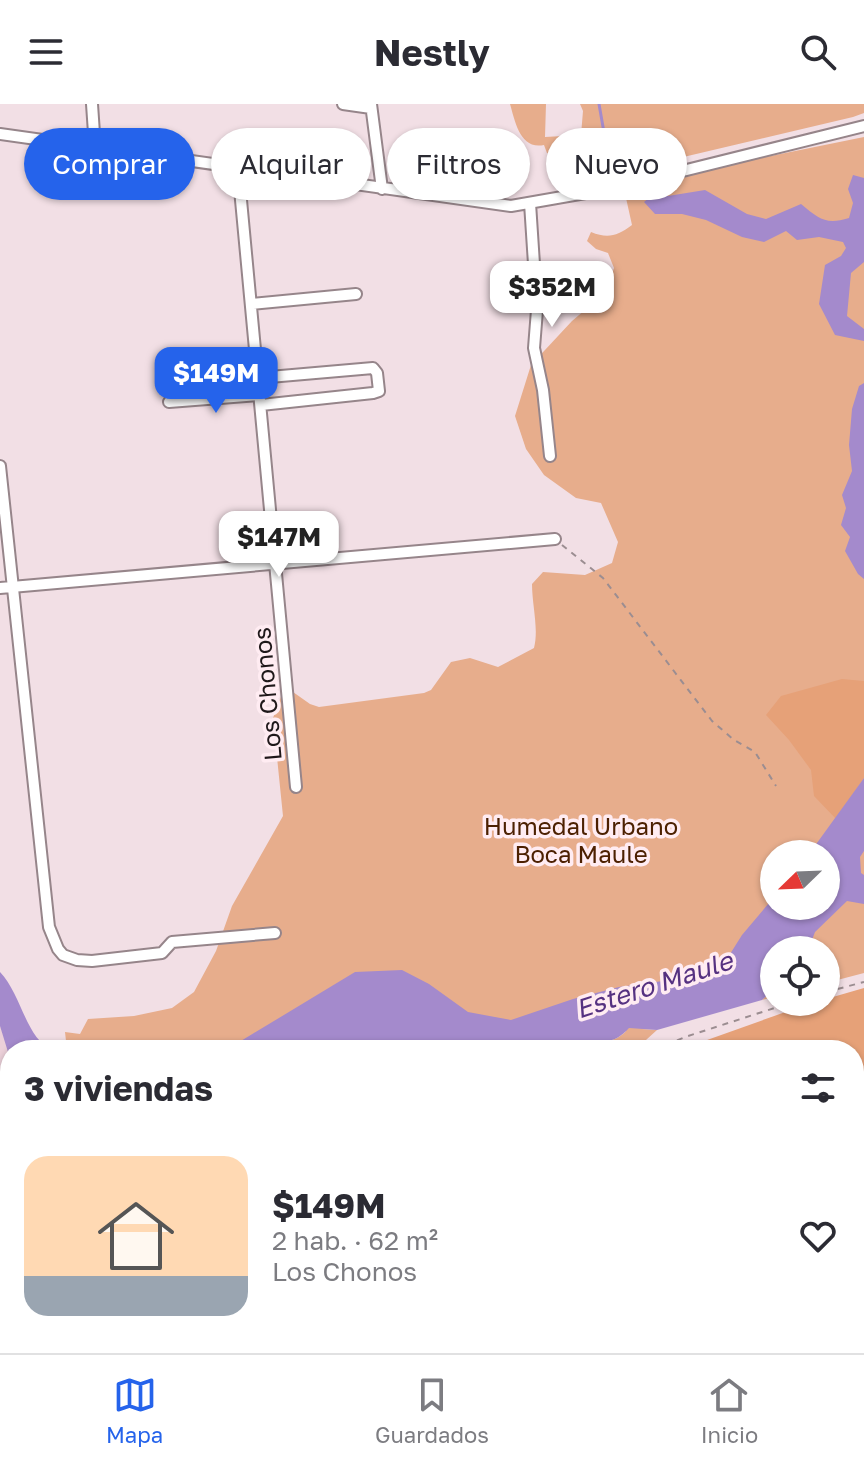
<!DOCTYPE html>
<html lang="es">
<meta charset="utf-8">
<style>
:root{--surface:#fff;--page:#f2f2f3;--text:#2b2b33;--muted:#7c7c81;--line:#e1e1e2;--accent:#2563eb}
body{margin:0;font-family:"Golos Text",sans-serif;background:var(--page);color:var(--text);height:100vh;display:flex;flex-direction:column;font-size:30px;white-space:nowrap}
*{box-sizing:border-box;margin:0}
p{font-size:26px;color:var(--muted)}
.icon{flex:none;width:44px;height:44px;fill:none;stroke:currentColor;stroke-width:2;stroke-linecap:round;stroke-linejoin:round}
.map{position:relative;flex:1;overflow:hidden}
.side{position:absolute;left:0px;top:936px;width:864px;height:314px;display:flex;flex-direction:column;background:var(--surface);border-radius:32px 32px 0 0;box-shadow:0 2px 6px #0004}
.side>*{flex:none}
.banner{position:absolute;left:24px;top:24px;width:816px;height:72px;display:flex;gap:16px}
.needle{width:52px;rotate:247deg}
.controls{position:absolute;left:760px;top:736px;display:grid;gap:16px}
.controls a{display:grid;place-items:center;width:80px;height:80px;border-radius:50%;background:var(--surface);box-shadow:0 2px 6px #0004;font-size:40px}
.price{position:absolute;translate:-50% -68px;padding:0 18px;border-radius:16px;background:#fff;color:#222;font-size:26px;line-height:52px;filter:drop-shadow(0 2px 4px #0008)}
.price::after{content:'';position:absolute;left:50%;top:48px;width:24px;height:18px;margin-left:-12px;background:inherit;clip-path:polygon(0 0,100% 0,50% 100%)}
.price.current{background:var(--accent);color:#fff}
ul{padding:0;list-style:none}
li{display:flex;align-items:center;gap:24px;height:200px;padding:0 24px}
li span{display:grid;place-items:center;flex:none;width:224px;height:160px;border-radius:24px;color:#555}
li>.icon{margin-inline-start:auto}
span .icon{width:96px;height:96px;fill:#fffc;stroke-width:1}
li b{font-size:34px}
h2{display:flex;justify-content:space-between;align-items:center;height:96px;padding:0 24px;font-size:34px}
.pill{padding:0 28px;border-radius:36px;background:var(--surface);box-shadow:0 2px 6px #0004;font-size:28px;line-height:72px}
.pill.current{background:var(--accent);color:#fff}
header{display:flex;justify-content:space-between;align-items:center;height:104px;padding:0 24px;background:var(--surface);font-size:36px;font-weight:700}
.tab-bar{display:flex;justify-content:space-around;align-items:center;height:112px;border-top:2px solid var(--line);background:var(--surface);font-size:22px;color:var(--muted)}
.tab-bar a{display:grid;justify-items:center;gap:4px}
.tab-bar .current{color:var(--accent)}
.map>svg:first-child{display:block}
</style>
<header><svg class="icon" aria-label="menu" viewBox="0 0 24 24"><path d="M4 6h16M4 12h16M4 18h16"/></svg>Nestly<svg class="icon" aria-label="search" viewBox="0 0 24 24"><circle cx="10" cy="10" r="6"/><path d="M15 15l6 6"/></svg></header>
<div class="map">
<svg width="864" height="1249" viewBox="0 0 864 1249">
<rect width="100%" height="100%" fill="#f2dfe5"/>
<path fill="#ebd0d9" d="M0 922 10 950V1230L0 1234Z"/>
<path fill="#e7ad8c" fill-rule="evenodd" d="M510 0H546L545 33 581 31 583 7 580 0H864V9L853 13 658 59 663 74 864 33V869L826 879V846H774V893L762 896 766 892 642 925 657 926 635 946H588C600 936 616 939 626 927L578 946H67L65 928 80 930 88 915 134 912 172 904 194 888 216 847 232 802 283 712 273 614 282 590 293 588 310 600 319 603 424 589 431 586 451 558 470 554 498 563 534 544C539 525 532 501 532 480L543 468 585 471 612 459 618 438 601 399 576 394 544 371 526 345 515 312 531 261 572 217 606 188 614 164 608 149 596 145 587 137 591 128C608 135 617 132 632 121L622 76 644 74 641 62C598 72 585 70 547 49L544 41C520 46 515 17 510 0ZM774 750H826V802H774Z"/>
<path fill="#e6a178" d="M842 575 864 577V674L836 715 814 692 811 666 789 636 766 611 781 592Z
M864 884V1025L854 1037V946H679L791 906 826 898V895Z"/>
<path fill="#a48acc" d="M853 71 864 74V158L851 169 847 212 864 225V237L835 231 819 200 825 161 841 152 846 144 843 138 819 133 797 136 786 127 764 138 742 133 706 116 682 110H655L644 98 660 85 668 92 705 86 747 110 766 115 801 100C819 115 826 121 849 114L853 99 848 85Z
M864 279V475L858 470 845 447 850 433 841 421 846 404 842 391 852 367 849 341 852 305 859 282Z
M864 674V747L860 753 861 769 864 771V800L847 797 815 828 808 846H774V885L762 896 657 926 629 924C613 942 605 933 588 946H226L355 868 402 866 429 880 468 908 511 916 573 895 619 883 663 877 725 858 742 831 774 793V802H826V750H809Z
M0 868C22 891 26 936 53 946H10V950L8 948 0 922Z
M864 1207V1249H545L638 1240H854V1210Z
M195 1240H234L242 1249H205Z"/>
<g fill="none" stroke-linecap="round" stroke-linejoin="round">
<path stroke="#a48acc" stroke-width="3" d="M599 0 606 40 625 45 644 57 657 92"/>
<defs>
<path id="street" d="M92 0 95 44
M343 0 371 4
M371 0 382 85
M0 30 511 102 614 84 864 22
M238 64 296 683
M530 99 537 206 534 244 543 286 550 352
M251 200 356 190
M258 274 373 264 377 269 379 287 373 289 261 301
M169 298 260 291
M0 362 49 823 58 845 63 851 77 856 92 857 162 849 172 838 275 829
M0 484 555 435"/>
</defs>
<use href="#street" stroke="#96858a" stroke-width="14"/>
<path stroke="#9b8d91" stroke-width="2" stroke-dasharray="6 6" stroke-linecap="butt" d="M562 441 603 474 712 617 734 636 755 648 776 682
M826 888 864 878
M655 946 685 933 793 898
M854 1082 864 1079"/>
<use href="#street" stroke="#fff" stroke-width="10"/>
</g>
<g text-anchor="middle" stroke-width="7" stroke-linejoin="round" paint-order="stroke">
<g font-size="24" fill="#1f181a" stroke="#ffecf2">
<text transform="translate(268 590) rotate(-95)" y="8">Los Chonos</text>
</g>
<g font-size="24" fill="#4c2001" stroke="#ffecf2">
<text x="581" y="731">Humedal Urbano<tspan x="581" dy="28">Boca Maule</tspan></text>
</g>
<g font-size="26" font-style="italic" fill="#563181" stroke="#ffecf2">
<text transform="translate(654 881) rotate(-18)" y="9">Estero Maule</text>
</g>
</g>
</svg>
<div class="controls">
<a><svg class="needle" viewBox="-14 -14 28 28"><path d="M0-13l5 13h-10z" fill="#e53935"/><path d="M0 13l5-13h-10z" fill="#7c7c81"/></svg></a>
<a><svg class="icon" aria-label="locate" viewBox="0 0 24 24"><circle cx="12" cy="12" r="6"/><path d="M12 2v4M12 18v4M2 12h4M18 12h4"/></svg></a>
</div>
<b class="price" style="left:552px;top:225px">$352M</b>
<b class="price current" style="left:216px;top:311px">$149M</b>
<b class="price" style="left:279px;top:475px">$147M</b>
<div class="banner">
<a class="pill current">Comprar</a>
<a class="pill">Alquilar</a>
<a class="pill">Filtros</a>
<a class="pill">Nuevo</a>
</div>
<section class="side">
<h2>3 viviendas<svg class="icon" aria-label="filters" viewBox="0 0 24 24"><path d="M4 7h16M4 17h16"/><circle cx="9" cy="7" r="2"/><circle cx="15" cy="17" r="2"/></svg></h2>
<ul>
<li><span style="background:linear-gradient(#ffd9b3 75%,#9aa5b1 0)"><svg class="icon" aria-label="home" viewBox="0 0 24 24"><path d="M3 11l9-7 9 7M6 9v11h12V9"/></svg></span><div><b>$149M</b><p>2 hab. · 62 m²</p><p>Los Chonos</p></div><svg class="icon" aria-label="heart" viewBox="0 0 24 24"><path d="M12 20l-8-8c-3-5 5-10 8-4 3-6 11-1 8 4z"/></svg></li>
</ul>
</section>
</div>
<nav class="tab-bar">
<a class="current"><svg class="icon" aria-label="map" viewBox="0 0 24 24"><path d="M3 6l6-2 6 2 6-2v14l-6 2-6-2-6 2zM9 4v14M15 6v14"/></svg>Mapa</a>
<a><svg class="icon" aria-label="saved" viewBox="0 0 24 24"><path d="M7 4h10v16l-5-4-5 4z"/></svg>Guardados</a>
<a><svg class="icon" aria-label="home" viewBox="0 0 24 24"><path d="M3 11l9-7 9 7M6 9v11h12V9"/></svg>Inicio</a>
</nav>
